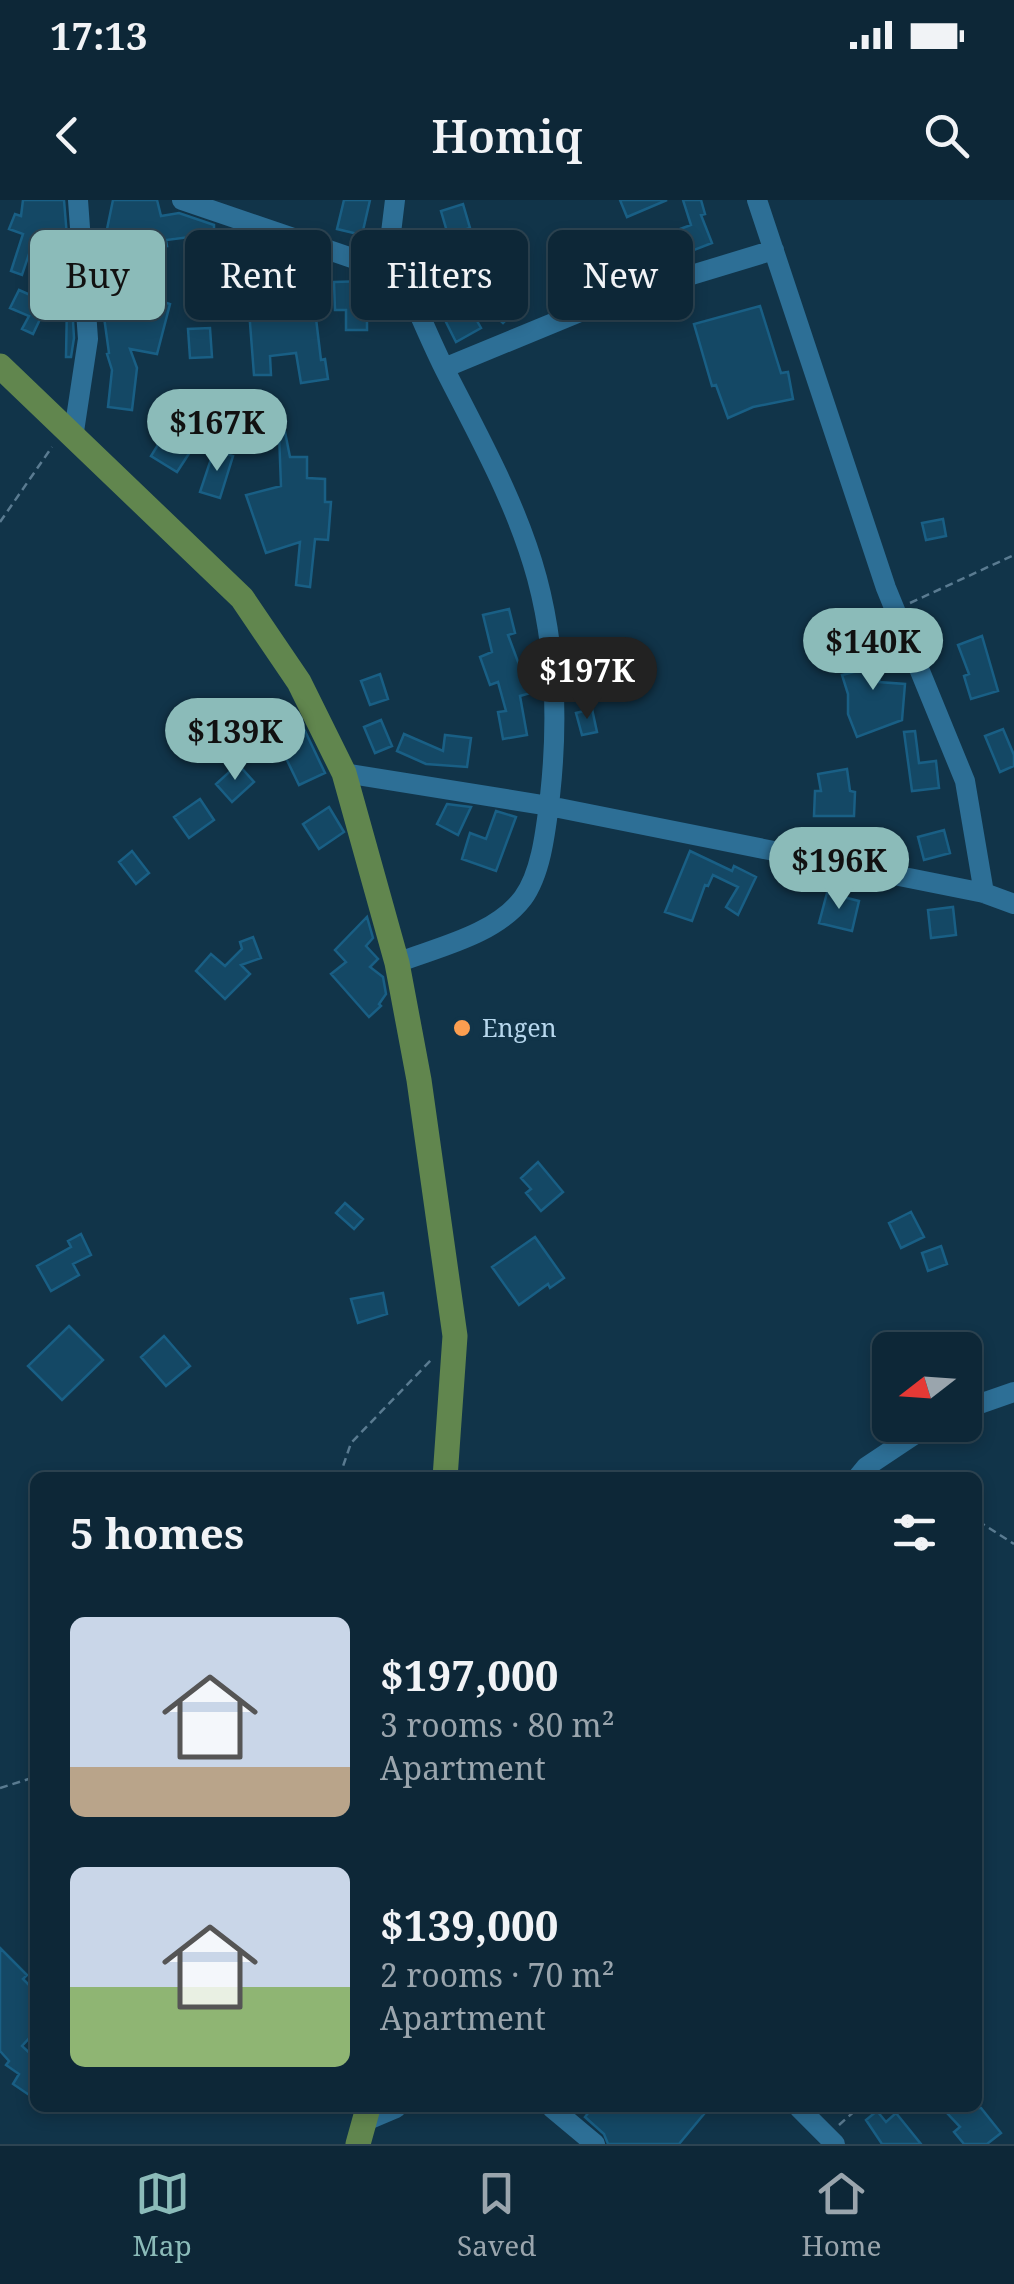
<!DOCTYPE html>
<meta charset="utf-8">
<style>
:root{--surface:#0d2737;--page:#1b3342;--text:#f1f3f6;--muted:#9aa5ad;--line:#2d4452;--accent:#8bbbb9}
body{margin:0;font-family:"Noto Serif",serif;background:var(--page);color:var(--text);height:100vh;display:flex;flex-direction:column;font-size:38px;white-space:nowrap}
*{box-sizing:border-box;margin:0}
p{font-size:32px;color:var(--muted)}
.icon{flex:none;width:55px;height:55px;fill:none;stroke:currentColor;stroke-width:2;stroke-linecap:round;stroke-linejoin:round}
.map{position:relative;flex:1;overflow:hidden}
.details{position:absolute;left:30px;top:1272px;width:952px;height:640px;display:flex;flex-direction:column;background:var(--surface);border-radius:15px;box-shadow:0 5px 15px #0003,0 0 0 2px var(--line)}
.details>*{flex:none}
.banner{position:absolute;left:30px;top:30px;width:955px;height:90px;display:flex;gap:20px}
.needle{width:65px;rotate:253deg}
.fabs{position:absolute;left:872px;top:1132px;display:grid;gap:20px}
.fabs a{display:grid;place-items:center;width:110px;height:110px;border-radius:15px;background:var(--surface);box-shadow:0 5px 15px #0003,0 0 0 2px var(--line);font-size:50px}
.price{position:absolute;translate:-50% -85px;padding:0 22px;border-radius:35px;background:var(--accent);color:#111;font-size:32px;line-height:65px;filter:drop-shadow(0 2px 5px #0008)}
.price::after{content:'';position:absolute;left:50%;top:60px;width:30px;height:22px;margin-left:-15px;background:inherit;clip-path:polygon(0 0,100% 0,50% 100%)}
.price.selected{background:#222;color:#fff}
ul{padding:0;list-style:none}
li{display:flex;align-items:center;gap:30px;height:250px;padding:0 40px}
li span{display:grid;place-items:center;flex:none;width:280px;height:200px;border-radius:15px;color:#555}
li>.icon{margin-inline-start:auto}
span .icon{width:120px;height:120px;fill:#fffc;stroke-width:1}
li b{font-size:42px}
h2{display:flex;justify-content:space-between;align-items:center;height:120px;padding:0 40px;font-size:42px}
.tag{padding:0 35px;border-radius:15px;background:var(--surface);box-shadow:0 5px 15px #0003,0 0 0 2px var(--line);font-size:35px;line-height:90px}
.tag.selected{background:var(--accent);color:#111}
.status{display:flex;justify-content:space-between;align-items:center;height:70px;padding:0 50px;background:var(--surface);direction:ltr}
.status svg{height:28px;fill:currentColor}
header{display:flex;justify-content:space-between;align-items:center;height:130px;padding:0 40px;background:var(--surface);font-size:45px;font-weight:600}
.tabs{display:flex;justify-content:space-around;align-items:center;height:140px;border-top:2px solid var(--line);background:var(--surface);font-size:28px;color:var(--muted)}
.tabs a{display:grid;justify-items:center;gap:5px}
.tabs .selected{color:var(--accent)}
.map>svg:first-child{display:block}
</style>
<div class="status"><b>17:13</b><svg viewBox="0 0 49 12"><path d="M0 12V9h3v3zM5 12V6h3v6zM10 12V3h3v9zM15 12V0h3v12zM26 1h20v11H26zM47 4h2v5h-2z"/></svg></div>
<header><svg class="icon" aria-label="back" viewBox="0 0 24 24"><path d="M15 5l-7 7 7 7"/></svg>Homiq<svg class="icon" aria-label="search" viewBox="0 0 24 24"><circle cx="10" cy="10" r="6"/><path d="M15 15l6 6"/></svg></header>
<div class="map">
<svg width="1014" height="1944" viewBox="0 0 1014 1944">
<rect width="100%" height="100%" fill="#113449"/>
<path fill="#144865" stroke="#195f85" stroke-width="2.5" d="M23 0H64L68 49 59 50 57 33 35 36 22 75 11 71 23 34 9 29 15 14 21 16Z
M113 0H157L161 16 179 13 214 25V36L234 32 260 41 266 65 271 114 315 110 321 160 325 159 328 179 301 183 296 153 270 156 271 175H254L248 97H228L227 71H211V67L189 58 198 36 166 40 167 46 154 47 153 35 132 33 126 72 145 81 140 94 170 104 157 154 130 149 137 168 132 210 108 207 112 170 107 154 109 153 104 117H108L109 83 118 36 106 34Z
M344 0H370L362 35 337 29Z
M620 0H667L627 17Z
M683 0H701L705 14 701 15 712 43 689 52 680 29 691 25Z
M463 4 470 28 448 35 441 11Z
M650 36 660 65 630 75 620 46Z
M367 81V130H346V110H335L334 82Z
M493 84 518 108 503 123 478 100Z
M19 90 37 98 39 93 50 98 33 134 22 129 29 116 10 108Z
M67 103 72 104 74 138 71 157H66Z
M467 103 481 128 456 142 443 116Z
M760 106 781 173 788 172 793 199 753 207 728 218 716 185 712 186 694 124Z
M210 128 212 157 190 158 188 129Z
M285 232 290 257H307V278L325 279V302H331L328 340 315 339 310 387 296 385 300 342 266 353 246 295 281 286 279 233Z
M164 235 190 252 177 272 151 256Z
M214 250 233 256 220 298 200 292Z
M943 319 946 336 926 340 922 323Z
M509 409 515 433 508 435 524 478 529 477 534 492 520 496 527 535 503 539 498 512 506 511 498 482 490 485 480 457 492 452 483 415Z
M855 420 860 438 844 443 838 425Z
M982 436 998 491 971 499 964 476 969 474 958 445Z
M864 440 887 445 879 482 905 484 902 520 857 537 848 514V494L842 475 858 471Z
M380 474 388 499 370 505 361 481Z
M592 509 597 532 582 535 576 513Z
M296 512 325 573 299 585 284 554 272 543Z
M381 520 392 546 375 553 364 527Z
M1003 529 1014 555V566L1000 572 985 536Z
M915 531 919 563 936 561 939 588 912 591 904 532Z
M404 534 443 551 445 535 471 538 467 567 426 564 397 551Z
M238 564 254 582 232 602 216 584Z
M847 569 850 591 855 592 854 616H814L815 591H821L818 574Z
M200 599 214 620 189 638 174 617Z
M447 604 471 607 458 635 437 624Z
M329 607 344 632 319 649 303 624Z
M496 611 516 617 496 671 462 659 470 633 486 639Z
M944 630 950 653 924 660 918 637Z
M132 651 149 673 136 684 119 662Z
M690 651 732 671 734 666 756 677 738 715 726 707 738 687 713 675 708 686 705 685 692 721 665 712Z
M827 693 859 701 852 731 819 723Z
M953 707 956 735 931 738 928 710Z
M367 717 373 738 366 746 378 759 370 767 383 777 386 794 379 804 381 806 369 817 331 774 346 762 335 750Z
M253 737 261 758 241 765 250 774 225 799 196 771 211 754 225 766 242 749 240 742Z
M538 962 563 992 541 1011 526 993 531 989 521 978Z
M345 1003 363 1019 354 1029 336 1013Z
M911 1012 924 1037 901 1048 889 1023Z
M81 1034 91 1055 73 1064 79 1075 51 1091 37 1066 71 1047 68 1041Z
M535 1037 564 1078 550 1088 548 1084 519 1105 492 1067Z
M941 1046 947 1064 928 1071 922 1053Z
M383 1093 387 1114 358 1123 351 1099Z
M69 1126 103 1160 62 1200 28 1166Z
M164 1136 190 1166 166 1186 141 1157Z
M0 1748 27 1775 23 1779 35 1791V1832L22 1846 35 1858V1899L13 1884 19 1874 6 1865 9 1861 0 1851Z
M592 1908H696L704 1914 679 1944H608L604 1934 585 1917Z
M955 1908H981L1001 1933 987 1944H964L954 1932 960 1927 948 1914Z
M877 1911 886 1922 896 1913 921 1944H882L866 1920Z"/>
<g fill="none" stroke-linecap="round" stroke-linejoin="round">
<path stroke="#5a7b91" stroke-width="2.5" stroke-dasharray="8 5" stroke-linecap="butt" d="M0 322 52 247
M910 403 1014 355
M339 1278 351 1243 432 1159
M978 1321 1014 1344
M0 1588 35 1577
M839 1925 858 1908"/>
<path stroke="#2d6f96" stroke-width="20" d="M182 0 352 58 398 65
M395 0 390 41 392 52C410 91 426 132 445 170 479 237 517 304 537 378 556 449 558 523 550 596 546 627 542 672 523 698 495 735 438 747 397 763
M757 0 886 388 965 581 984 693
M444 168 609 100 774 50
M73 238 88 139 78 0
M344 573 549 606 984 693 1014 704
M965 1209 1014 1192
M857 1278 866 1267 929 1225
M552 1908 595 1944
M799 1908 835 1944
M363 1922 396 1908"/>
<path stroke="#61864e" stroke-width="25" d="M0 166 242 398 299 482 344 573 397 763 419 880 455 1136 445 1278
M358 1944 368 1908"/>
</g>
<circle fill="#fb9e50" stroke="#113449" stroke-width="4" cx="462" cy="828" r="10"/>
<g text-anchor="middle" stroke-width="8" stroke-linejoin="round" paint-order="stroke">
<g font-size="25" fill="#b7d7ed" stroke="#113449" text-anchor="start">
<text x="482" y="837">Engen</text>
</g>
</g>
</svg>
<div class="fabs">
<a><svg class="needle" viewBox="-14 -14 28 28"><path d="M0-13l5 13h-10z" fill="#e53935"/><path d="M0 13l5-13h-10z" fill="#9aa5ad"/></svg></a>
</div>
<b class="price" style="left:217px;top:274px">$167K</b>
<b class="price" style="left:873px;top:493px">$140K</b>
<b class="price selected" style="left:587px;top:522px">$197K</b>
<b class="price" style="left:235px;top:583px">$139K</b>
<b class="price" style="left:839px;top:712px">$196K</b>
<div class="banner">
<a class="tag selected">Buy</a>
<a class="tag">Rent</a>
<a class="tag">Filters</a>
<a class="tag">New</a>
</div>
<section class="details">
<h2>5 homes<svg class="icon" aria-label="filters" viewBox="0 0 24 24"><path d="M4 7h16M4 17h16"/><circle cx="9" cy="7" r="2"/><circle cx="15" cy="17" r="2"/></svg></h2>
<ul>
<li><span style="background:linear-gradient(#c9d6e8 75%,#b9a48a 0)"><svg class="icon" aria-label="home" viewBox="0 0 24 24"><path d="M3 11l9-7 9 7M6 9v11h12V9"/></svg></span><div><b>$197,000</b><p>3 rooms · 80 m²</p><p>Apartment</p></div></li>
<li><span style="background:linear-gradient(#c9d6e8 60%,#8fb573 0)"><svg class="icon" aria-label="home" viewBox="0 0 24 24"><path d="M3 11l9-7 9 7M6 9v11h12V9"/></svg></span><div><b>$139,000</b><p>2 rooms · 70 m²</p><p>Apartment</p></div></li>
</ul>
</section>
</div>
<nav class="tabs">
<a class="selected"><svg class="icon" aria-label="map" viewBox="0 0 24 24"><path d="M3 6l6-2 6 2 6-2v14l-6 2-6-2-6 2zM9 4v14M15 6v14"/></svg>Map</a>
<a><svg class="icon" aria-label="saved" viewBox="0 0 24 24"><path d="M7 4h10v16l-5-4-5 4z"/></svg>Saved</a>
<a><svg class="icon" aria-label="home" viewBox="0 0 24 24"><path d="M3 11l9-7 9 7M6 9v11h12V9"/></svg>Home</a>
</nav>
